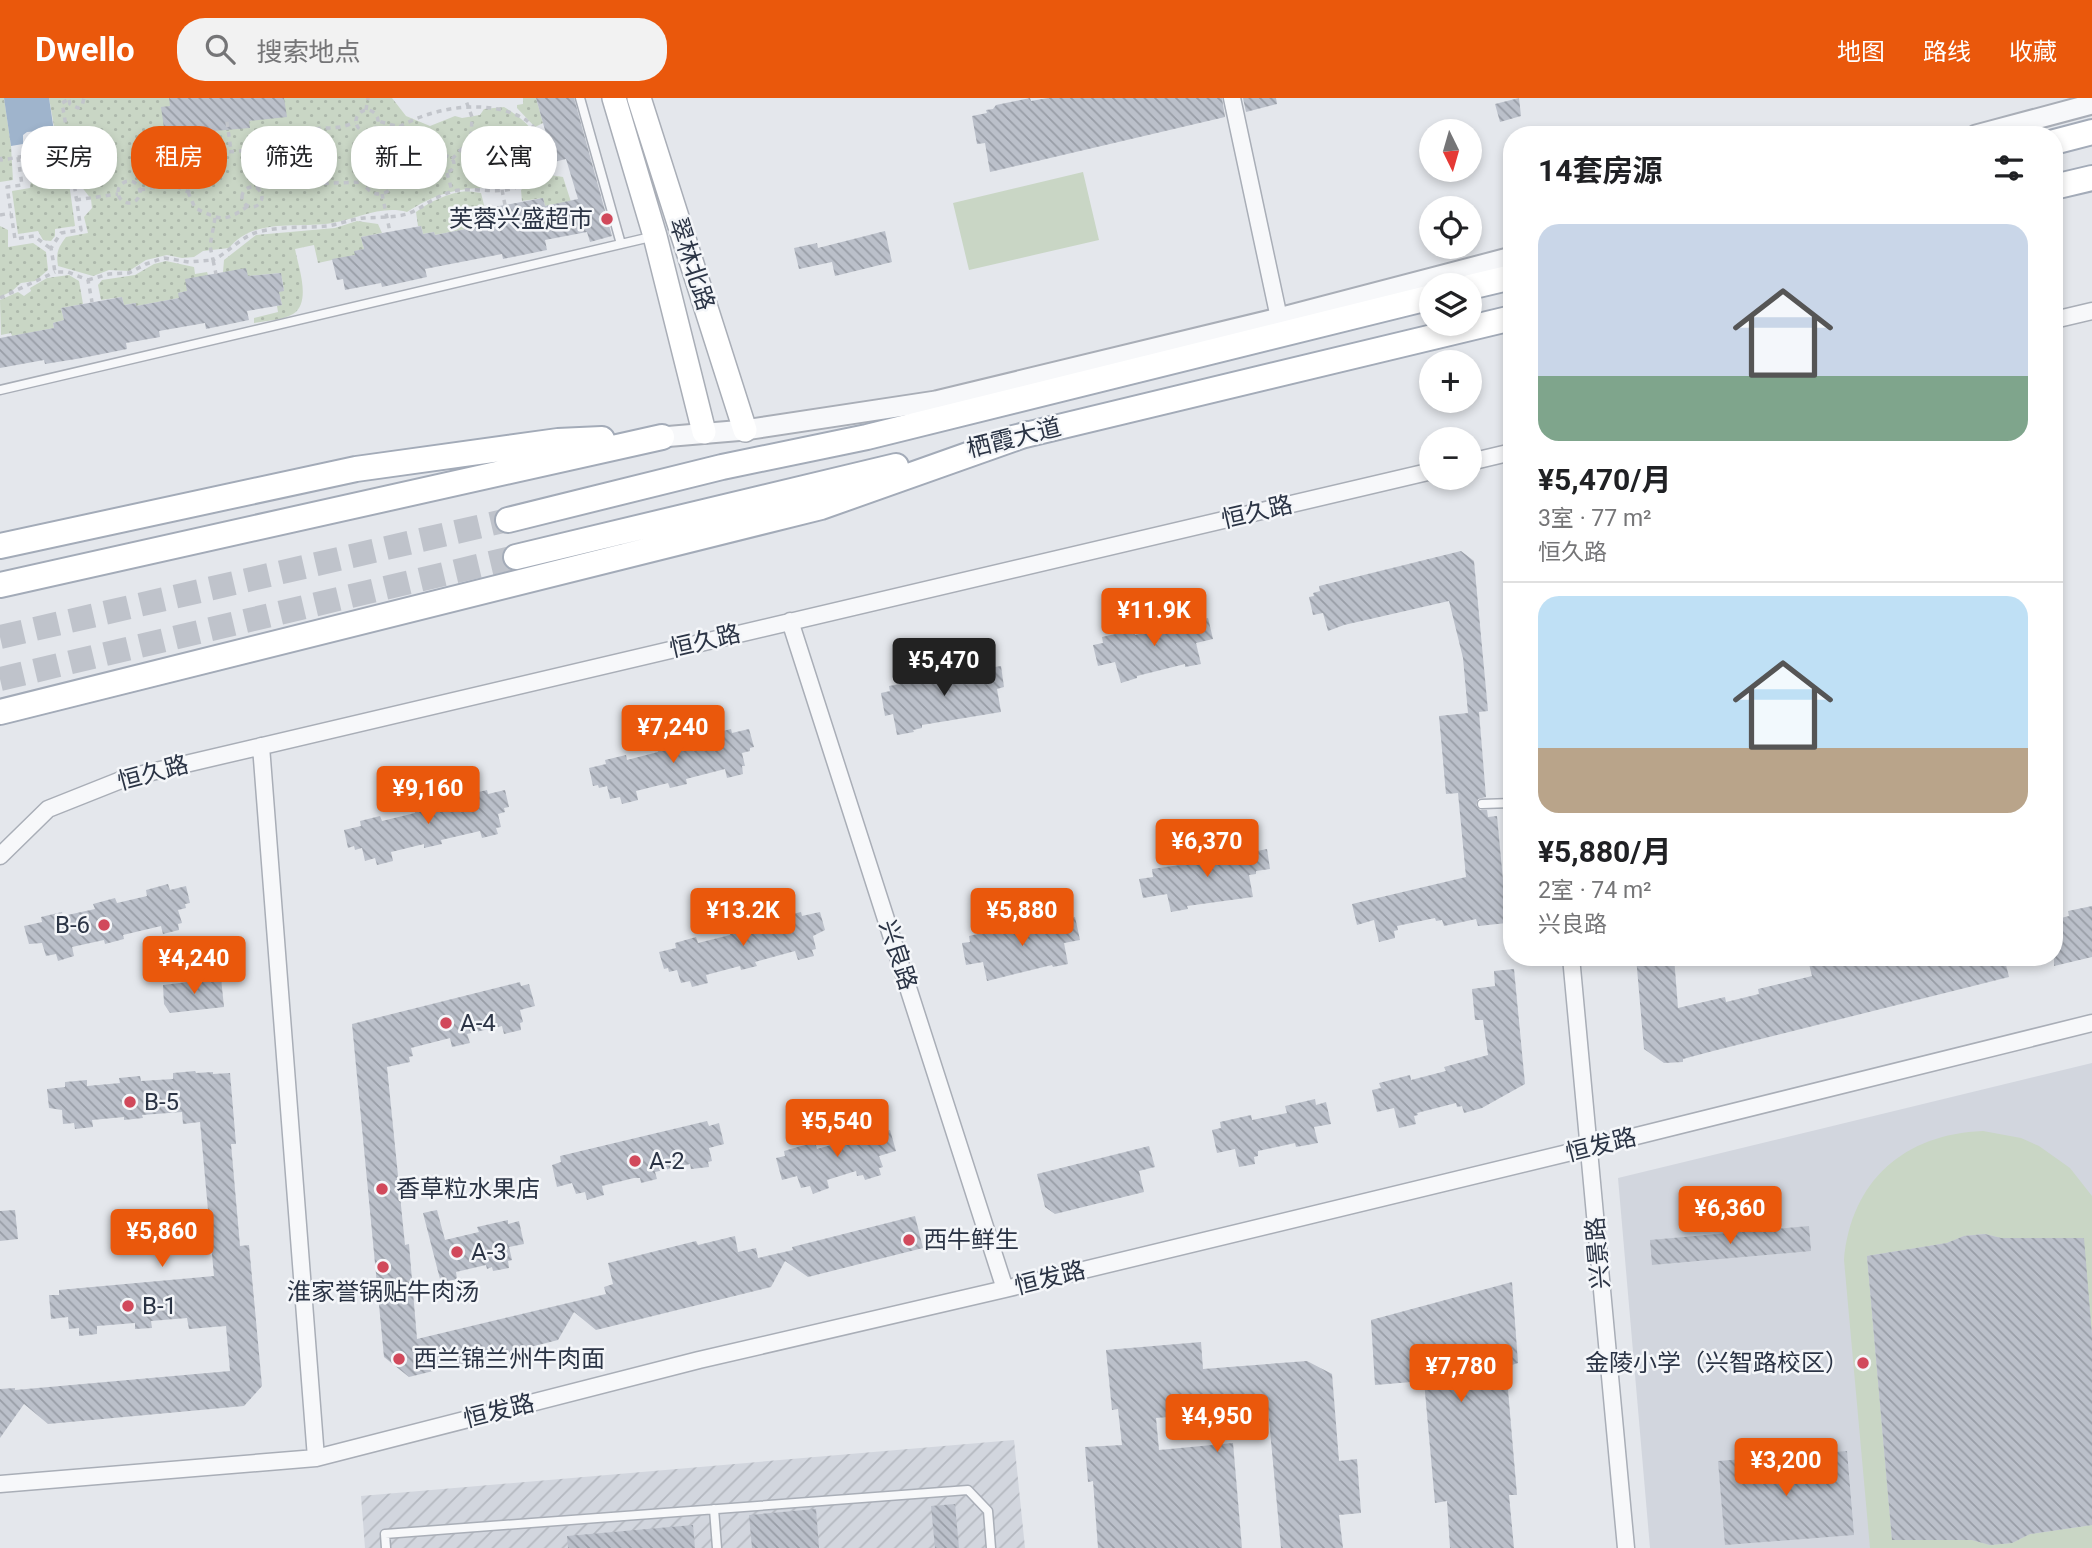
<!DOCTYPE html>
<html lang="zh">
<meta charset="utf-8">
<style>
:root{--surface:#fff;--page:#f2f2f2;--text:#202124;--muted:#757577;--line:#e0e0e0;--accent:#ea580c}
body{margin:0;font-family:Roboto,"Noto Sans SC",sans-serif;background:var(--page);color:var(--text);height:100vh;display:flex;flex-direction:column;font-size:26px;white-space:nowrap}
*{box-sizing:border-box;margin:0}
p{font-size:23px;color:var(--muted)}
.icon{flex:none;width:38px;height:38px;fill:none;stroke:currentColor;stroke-width:2;stroke-linecap:round;stroke-linejoin:round}
.map{position:relative;flex:1;overflow:hidden}
.details{position:absolute;left:1503px;top:28px;width:560px;height:840px;display:flex;flex-direction:column;background:var(--surface);border-radius:28px;box-shadow:0 4px 10px #0003}
.details>*{flex:none}
.top-card{position:absolute;left:21px;top:28px;width:665px;height:63px;display:flex;gap:14px}
.needle{width:46px;rotate:175deg}
.controls{position:absolute;left:1419px;top:21px;display:grid;gap:14px}
.controls a{display:grid;place-items:center;width:63px;height:63px;border-radius:50%;background:var(--surface);box-shadow:0 4px 10px #0003;font-size:35px}
.price{position:absolute;translate:-50% -60px;padding:0 16px;border-radius:7px;background:var(--accent);color:#fff;font-size:23px;line-height:46px;filter:drop-shadow(0 2px 4px #0008)}
.price::after{content:'';position:absolute;left:50%;top:42px;width:21px;height:16px;margin-left:-10px;background:inherit;clip-path:polygon(0 0,100% 0,50% 100%)}
.price.on{background:#222;color:#fff}
ul{padding:0;list-style:none}
li{display:grid;align-content:center;gap:14px;height:371px;padding:0 35px}
li+li{border-top:2px solid var(--line)}
li span{display:grid;place-items:center;height:217px;border-radius:21px;color:#555}
li>.icon{margin-inline-start:auto}
span .icon{width:126px;height:126px;fill:#fffc;stroke-width:1}
li b{font-size:30px}
h2{display:flex;justify-content:space-between;align-items:center;height:84px;padding:0 35px;font-size:30px}
.chip{padding:0 24px;border-radius:28px;background:var(--surface);box-shadow:0 4px 10px #0003;font-size:24px;line-height:63px}
.chip.on{background:var(--accent);color:#fff}
header{display:flex;align-items:center;gap:42px;box-sizing:border-box;height:98px;padding:0 35px;background:var(--accent);color:#fff}
header strong{font-size:33px}
nav{display:flex;gap:38px;margin-inline-start:auto;font-size:24px}
.search{width:490px;height:63px;background:var(--page);display:flex;align-items:center;gap:18px;box-sizing:border-box;padding:0 24px;border-radius:28px;color:var(--muted);font-size:26px}
.map>svg:first-child{display:block}
</style>
<header>
<strong>Dwello</strong>
<div class="search"><svg class="icon" aria-label="search" viewBox="0 0 24 24"><circle cx="10" cy="10" r="6"/><path d="M15 15l6 6"/></svg>搜索地点</div>
<nav><a>地图</a><a>路线</a><a>收藏</a></nav>
</header>
<div class="map">
<svg width="2092" height="1450" viewBox="0 0 2092 1450">
<defs>
<pattern id="industrial-furrows" width="10" height="10" patternUnits="userSpaceOnUse" patternTransform="scale(1.75)"><rect width="10" height="10" fill="#d2d6de"/><path d="M-1 1l2-2M0 10L10 0M9 11l2-2" fill="none" stroke="#b4b8c0"/></pattern>
<pattern id="grass-dots" width="8" height="8" patternUnits="userSpaceOnUse" patternTransform="scale(1.75)"><rect width="8" height="8" fill="#c9d6c5"/><path d="M2 2h.1M6 6h.1" fill="none" stroke="#adb8ab" stroke-width="1.8" stroke-linecap="round"/></pattern>
<pattern id="building-back-hatch" width="6" height="6" patternUnits="userSpaceOnUse" patternTransform="scale(1.75)"><rect width="6" height="6" fill="#bbc0ca"/><path d="M-1 5l2 2M0 0l6 6M5-1l2 2" fill="none" stroke="#989da6"/></pattern>
</defs>
<rect width="100%" height="100%" fill="#e4e7ec"/>
<path fill="#d2d6de" d="M2092 965V1450H1650L1618 1080Z"/>
<path fill="url(#industrial-furrows)" d="M1014 1342 1025 1450H365L361 1398Z"/>
<path fill="url(#grass-dots)" d="M0 0H4L11 48 13 82 0 84Z
M49 0H392L406 18 430 28 455 18 462 20 480 17 484 11 504 9C524 21 545 37 535 63 533 70 531 77 525 83 511 81 503 88 491 90 459 89 434 96 407 114 381 107 357 121 332 125 298 131 254 119 229 150L203 153 194 159 182 160 167 157 146 162 129 173 109 172 93 178 58 168C56 154 58 150 66 139L88 135 84 119 92 110 91 101 81 88 79 72 62 73Z
M523 0H536L543 25 535 29 517 10V7L523 6Z
M541 60 545 61 550 77 563 79 571 104 545 108 543 100 522 103 521 92 533 80Z
M36 78 44 80 48 88 69 85 75 128 55 131V138L51 143 43 142 38 133 18 136 12 93 30 90 31 82Z
M467 93 481 95 485 111 483 112 485 123 475 124 476 129 435 137 434 134 423 136 421 128H418L416 114C431 103 448 95 467 93Z
M357 123 378 126 382 135 361 139 364 151 355 153V157L318 165 314 147 295 151C298 168 312 204 293 216 283 222 266 223 254 225V220L278 214 277 208 282 207 279 194 284 192 281 175 248 178 223 174 224 162 256 137 335 130Z
M0 128 8 132V149L33 145 46 154 48 172 35 183 21 185 12 193 0 199Z
M166 163 194 169 195 176 207 174 208 177 187 193 179 195V200L136 208 135 205 124 207 122 199 101 202 98 187 102 182 135 177 154 166Z
M69 177 79 183 83 206 61 210 64 222 53 225 54 230 12 238 11 235 1 237 0 202 18 194 24 198 31 193 30 190 47 180Z"/>
<path fill="#c9d6c5" d="M1083 74 1099 142 969 172 953 105Z
M1983 1033 2021 1040 2039 1048 2070 1070 2092 1098V1237L2083 1140H2001L1985 1136 1964 1138 1947 1145 1867 1158 1892 1442H1972L1990 1447 2012 1445 2030 1436 2092 1427V1450H1870L1844 1162C1851 1083 1904 1036 1983 1033Z"/>
<path fill="#9fb4cc" d="M4 0H49L55 40 43 42 39 33 27 34 23 37V46L11 48Z"/>
<path fill="url(#building-back-hatch)" d="M169 0H284L287 19 249 23 250 30 165 37 161 9 170 8Z
M536 0H574L612 138 590 144 587 134 545 142 547 152 503 161 502 156 425 171 427 179 382 189 381 185 345 192 343 181 337 182 332 161 355 157 354 153 364 151 361 139 421 128 423 136 434 134 435 137 476 129 475 124 485 123 483 111 543 100 545 108 578 101 566 61 554 64Z
M1030 0 1031 3 1048 0H1222L1225 19 990 74 985 45 977 46 972 18 987 15 986 12 993 11 996 7Z
M1243 0H1276L1277 6 1246 14Z
M1519 0 1521 18 1500 24 1495 6Z
M885 133 892 164 835 178 832 164 799 171 794 150 817 145 818 150Z
M246 170 248 178 281 175 284 193 279 194 282 207 247 213 249 222 206 231 205 225 159 233 160 239 126 245 127 251 82 260 45 266 44 262 0 270V240L54 230 53 225 64 222 61 210 122 199 124 207 136 205V208L179 200 178 195 187 193 185 181Z
M1461 453 1474 463 1488 613 1479 614 1486 699 1478 701 1476 707 1480 712H1487L1488 719 1497 718 1507 825 1478 828 1476 821 1444 828 1442 822 1436 823 1435 820 1397 828 1398 832 1394 833 1395 840 1379 844 1374 822 1357 827 1352 806 1466 779 1458 695 1446 696 1439 618 1468 615 1463 560 1449 503 1344 527 1328 533 1323 515 1313 517 1309 499 1314 498 1313 495 1320 493 1319 488Z
M1197 517 1198 522 1208 520 1213 541 1196 545 1201 566 1185 569V566L1137 578V580L1121 585 1115 564 1098 568 1093 547 1103 545 1102 539 1133 532 1135 537 1169 529 1167 524Z
M989 566V570L1001 568 1004 589 997 591 1001 614 922 627V630L913 632 914 634 897 637 893 616 885 618 881 595 890 593 889 588 968 574V570Z
M731 631 732 635 749 631 754 649 750 650V653L742 655 745 668H742L743 676 727 680 725 671 686 681 687 686 670 690 668 685 636 693 638 702 622 706 620 699 610 701 607 688 599 690 598 687 593 688 589 670 606 666 605 662 626 657 627 662 658 654 657 649 678 644 679 649 712 640 711 636Z
M487 692 488 696 505 692 509 709 504 710 505 714 498 716 501 729 496 730 498 736 482 740 480 733 441 742 442 746 424 750V746L391 754 393 763 377 767 375 760 365 763 362 750 355 752 354 748 348 750 344 732 361 728 360 723 380 718 382 723 415 715 414 710 432 705 434 710 467 702 466 697Z
M1251 749 1252 754 1267 751 1270 771 1256 773V776L1249 777 1253 799 1187 808 1188 811 1171 814 1167 796 1143 800 1139 781 1153 779 1152 771 1221 761 1219 755Z
M168 786 170 792 186 788 190 805 185 806 186 810 178 812 182 825 178 826 179 832 163 836 161 828 123 837 124 841 105 846 104 842 72 849 74 858 58 863 56 856 46 858 42 845 29 846 24 828 42 824 41 819 62 814 63 818 95 811 93 806 115 800 117 805 147 798 146 792Z
M2092 808V859L2054 868V832L2063 830 2061 820 2069 818 2068 813Z
M801 814 802 818 820 814 825 832 813 838 816 851 812 852 814 858 798 862 795 853 755 864 757 868 741 872 740 868 706 877 708 885 692 889 690 883 681 885 677 872 669 874 668 870 664 871 659 854 676 850 675 845 696 839 698 845 730 837 729 832 748 826 749 832 781 824 780 819Z
M1065 816 1066 821 1075 819 1080 842 1064 845 1068 866 1053 869 1052 867 987 883 983 864 966 867 962 845 970 844 969 838 1000 831 1001 836 1035 829 1033 823Z
M1636 859H1674L1678 910 1725 899 1726 904 1759 896 1758 891 1812 878 1809 866 1837 859H1859L1861 865 1884 859H2004L2009 879 1713 953 1683 961V964L1664 965 1644 951Z
M1514 871 1525 986 1482 1010 1464 1015 1462 1008 1457 1009 1456 1005 1417 1015 1418 1017 1414 1018 1416 1026 1399 1030 1394 1010 1377 1014 1372 992 1381 990 1379 985 1410 977 1411 982 1446 973 1444 969 1488 957 1483 922H1475L1472 891 1495 888 1494 873Z
M221 880 224 909 170 915 164 906 163 887Z
M520 884 521 888 529 886 535 908 520 912 523 924 520 925 521 932 504 936 502 928 467 936 470 945 452 949 450 940 411 950 413 958 409 959 410 964 387 969 405 1147 409 1146 417 1241 606 1196 604 1189 613 1186 608 1165 696 1143 698 1147 735 1138 738 1154 756 1150 758 1160 793 1152 792 1149 915 1118 923 1150 808 1179 785 1163 771 1189 596 1232 574 1214 558 1242 409 1279 384 1259 352 926Z
M195 973 196 975 213 974V976L230 975 236 1046H231L240 1148 249 1147 262 1288 244 1308 48 1326 24 1306 0 1340V1291L15 1290V1292L230 1273 226 1228 189 1231 187 1220 151 1223 152 1230 135 1231V1225L97 1228V1236L79 1238V1230L69 1231 68 1219 51 1221 49 1197H59V1192L214 1178 200 1024 183 1026 182 1014 142 1017 143 1020 124 1022V1019L92 1022 93 1029 75 1031 74 1025 63 1026 62 1012 49 1010 47 991 65 989V984L87 982V988L120 985 119 980 140 978 141 983 173 981V975Z
M1315 1001 1316 1007 1326 1004 1331 1026 1314 1029 1318 1045 1296 1049 1295 1045 1258 1053V1058L1254 1059 1255 1066 1239 1069 1235 1051 1217 1055 1212 1032 1221 1030 1220 1024 1251 1017 1252 1022 1287 1015 1285 1008Z
M707 1023 709 1028 719 1025 724 1046 709 1050 712 1063 708 1064 709 1069 691 1071 690 1066 655 1074 657 1081 641 1085 640 1080H634L602 1088 604 1097 587 1102 585 1094 576 1096 572 1085 557 1089 552 1067 561 1064 560 1058Z
M878 1028 880 1035 890 1032 896 1053 879 1058 883 1069 879 1070 881 1077 865 1082 863 1077 857 1078 856 1073 827 1082 829 1090 813 1096 810 1088 801 1090 797 1078 782 1082 776 1060 785 1058 784 1053 815 1044 817 1051 849 1042 848 1037Z
M1149 1048 1155 1069 1139 1073 1144 1094 1055 1116 1045 1109 1037 1076Z
M15 1112 18 1141 0 1143V1113Z
M437 1112 445 1142 479 1134 477 1129 508 1122V1126L519 1123 524 1146 509 1149 512 1162 508 1163 509 1170 493 1173 492 1169 487 1171 486 1167 456 1174 457 1181 441 1185 423 1115Z
M1809 1128 1811 1153 1652 1167 1650 1142Z
M1985 1136 2001 1140H2084L2092 1237V1427L2030 1436 2012 1445 1990 1447 1972 1442H1892L1867 1158 1947 1145 1964 1138Z
M1512 1184 1518 1265 1506 1269 1517 1397H1509L1514 1450H1450L1447 1403 1435 1405 1424 1283 1375 1287 1371 1222Z
M1201 1244 1203 1271 1307 1263 1332 1276 1339 1363 1357 1361 1361 1415 1339 1417 1343 1450H1281L1268 1311 1156 1320 1159 1352 1233 1345 1242 1450H1098L1093 1383 1088 1384 1085 1349 1122 1347 1118 1311 1112 1312 1106 1252Z
M1847 1353 1854 1437 1725 1447 1718 1363Z
M955 1406 959 1450H935L931 1408Z
M816 1411 819 1450H752L749 1417Z
M693 1427 695 1450H568L567 1438Z"/>
<g fill="none" stroke-linecap="round" stroke-linejoin="round">
<path stroke="#bfc3cb" stroke-width="24" stroke-dasharray="24 12" stroke-linecap="butt" d="M0 539 508 422
M0 581 516 459"/>
<defs>
<path id="service" d="M580 0 621 146
M0 292 655 138
M1482 706 1512 705
M714 1411 717 1450
M386 1450 385 1436 968 1392 988 1413 991 1450"/>
<path id="minor" d="M1232 0 1279 220
M2054 222 2092 213
M1470 364 1512 354
M790 523 1005 1191
M261 648 316 1360
M0 758 48 711 126 680 1432 373
M1571 859 1626 1450
M0 1386 316 1360 699 1262 1005 1191 1588 1050 2092 925"/>
<path id="tertiary" d="M1976 37 2092 6
M662 339 745 332 936 303 1279 220 1512 159"/>
<path id="secondary" d="M614 0 655 138 704 334
M639 0 745 332"/>
<path id="primary" d="M2054 44 2092 34
M2054 89 2092 80
M1470 189 1512 179
M1013 340 1512 220
M508 422 722 369 867 339 1432 199
M0 448 356 371 558 343 602 341
M516 459 896 368
M0 487 662 339
M0 614 821 409 1027 336"/>
</defs>
<use href="#service" stroke="#a9aeb7" stroke-width="11"/>
<use href="#minor" stroke="#a9aeb7" stroke-width="19"/>
<use href="#tertiary" stroke="#a9aeb7" stroke-width="23"/>
<use href="#secondary" stroke="#a9aeb7" stroke-width="26"/>
<use href="#primary" stroke="#a3abb8" stroke-width="28"/>
<path stroke="#c2c5cb" stroke-width="3.5" stroke-dasharray="5 5" stroke-linecap="butt" d="M69 2 70 6 78 10 82 8 84 0
M356 23a11 11 0 1 1 22 0a11 11 0 1 1-22 0Z
M366 12 368 0
M227 24 231 53
M201 28 206 59
M367 35 376 66
M48 54 52 82 73 78 81 132 61 135 51 150 55 174H68L88 182 92 204
M438 66a8 8 0 1 1 16 0a8 8 0 1 1-16 0Z
M0 59 1 62 70 51 62 5 69 1
M18 59 22 87 7 89 15 141 34 138 50 150
M452 61 471 41 472 19 465 0
M364 81a15 15 0 1 1 30 0a15 15 0 1 1-30 0Z
M393 75 437 68
M447 75 452 93
M186 79 194 83V88L188 94 179 90V85C180 83 193 66 195 64 207 52 231 55 247 52 268 48 287 35 308 32 326 28 337 33 355 24
M118 94a11 11 0 1 1 22 0a11 11 0 1 1-22 0Z
M242 99a10 10 0 1 1 20 0a10 10 0 1 1-20 0Z
M256 90 271 82 304 86 364 84
M140 92 179 85
M502 92 505 107
M188 94 195 110C220 122 224 125 248 108
M382 96 390 134
M76 102 118 96
M0 117 11 115
M215 120 210 148 213 162C229 154 242 138 258 134 281 128 305 130 328 128 340 126 351 121 364 120 378 119 393 120 407 116 422 111 434 98 454 93 483 87 519 106 535 69 539 59 543 50 539 38 537 32 531 26 526 22 491 0 436 8 399 29L378 23
M88 182 109 176 129 175 146 166 164 160 189 164 213 162 216 176
M0 200 55 174"/>
<use href="#service" stroke="#f7f8fa" stroke-width="8"/>
<use href="#minor" stroke="#f7f8fa" stroke-width="16"/>
<use href="#tertiary" stroke="#f7f8fa" stroke-width="19"/>
<use href="#secondary" stroke="#fff" stroke-width="23"/>
<use href="#primary" stroke="#fff" stroke-width="24"/>
</g>
<g fill="#d1495b" stroke="#f4f6f9" stroke-width="2.5">
<circle cx="607" cy="121" r="7"/>
<circle cx="104" cy="827" r="7"/>
<circle cx="446" cy="925" r="7"/>
<circle cx="130" cy="1004" r="7"/>
<circle cx="635" cy="1063" r="7"/>
<circle cx="382" cy="1091" r="7"/>
<circle cx="909" cy="1142" r="7"/>
<circle cx="457" cy="1154" r="7"/>
<circle cx="383" cy="1169" r="7"/>
<circle cx="128" cy="1208" r="7"/>
<circle cx="399" cy="1261" r="7"/>
<circle cx="1863" cy="1265" r="7"/>
</g>
<g text-anchor="middle" stroke-width="5" stroke-linejoin="round" paint-order="stroke">
<g font-size="24" fill="#2b3445" stroke="#f4f6f9" text-anchor="start">
<text x="593" y="129" text-anchor="end">芙蓉兴盛超市</text>
<text x="90" y="835" text-anchor="end">B-6</text>
<text x="460" y="933">A-4</text>
<text x="144" y="1012">B-5</text>
<text x="649" y="1071">A-2</text>
<text x="396" y="1099">香草粒水果店</text>
<text x="923" y="1150">西牛鲜生</text>
<text x="471" y="1162">A-3</text>
<text x="383" y="1202" text-anchor="middle">淮家誉锅贴牛肉汤</text>
<text x="142" y="1216">B-1</text>
<text x="413" y="1269">西兰锦兰州牛肉面</text>
<text x="1849" y="1273" text-anchor="end">金陵小学（兴智路校区）</text>
</g>
<g font-size="24" fill="#2b3445" stroke="#f4f6f9">
<text transform="translate(692 166) rotate(72)" y="8">翠林北路</text>
<text transform="translate(1014 340) rotate(-14)" y="8">栖霞大道</text>
<text transform="translate(1257 414) rotate(-13)" y="8">恒久路</text>
<text transform="translate(705 543) rotate(-13)" y="8">恒久路</text>
<text transform="translate(153 675) rotate(-15)" y="8">恒久路</text>
<text transform="translate(898 857) rotate(72)" y="8">兴良路</text>
<text transform="translate(1601 1047) rotate(-14)" y="8">恒发路</text>
<text transform="translate(1598 1155) rotate(-95)" y="8">兴景路</text>
<text transform="translate(1050 1180) rotate(-14)" y="8">恒发路</text>
<text transform="translate(499 1313) rotate(-14)" y="8">恒发路</text>
</g>
</g>
</svg>
<div class="controls">
<a><svg class="needle" viewBox="-14 -14 28 28"><path d="M0-13l5 13h-10z" fill="#e53935"/><path d="M0 13l5-13h-10z" fill="#757577"/></svg></a>
<a><svg class="icon" aria-label="locate" viewBox="0 0 24 24"><circle cx="12" cy="12" r="6"/><path d="M12 2v4M12 18v4M2 12h4M18 12h4"/></svg></a>
<a><svg class="icon" aria-label="layers" viewBox="0 0 24 24"><path d="M12 4l9 5-9 5-9-5zM3 14l9 5 9-5"/></svg></a>
<a>+</a>
<a>−</a>
</div>
<b class="price" style="left:1154px;top:550px">¥11.9K</b>
<b class="price on" style="left:944px;top:600px">¥5,470</b>
<b class="price" style="left:673px;top:667px">¥7,240</b>
<b class="price" style="left:428px;top:728px">¥9,160</b>
<b class="price" style="left:1207px;top:781px">¥6,370</b>
<b class="price" style="left:743px;top:850px">¥13.2K</b>
<b class="price" style="left:1022px;top:850px">¥5,880</b>
<b class="price" style="left:194px;top:898px">¥4,240</b>
<b class="price" style="left:837px;top:1061px">¥5,540</b>
<b class="price" style="left:1730px;top:1148px">¥6,360</b>
<b class="price" style="left:162px;top:1171px">¥5,860</b>
<b class="price" style="left:1461px;top:1306px">¥7,780</b>
<b class="price" style="left:1217px;top:1356px">¥4,950</b>
<b class="price" style="left:1786px;top:1400px">¥3,200</b>
<div class="top-card">
<a class="chip">买房</a>
<a class="chip on">租房</a>
<a class="chip">筛选</a>
<a class="chip">新上</a>
<a class="chip">公寓</a>
</div>
<section class="details">
<h2>14套房源<svg class="icon" aria-label="filters" viewBox="0 0 24 24"><path d="M4 7h16M4 17h16"/><circle cx="9" cy="7" r="2"/><circle cx="15" cy="17" r="2"/></svg></h2>
<ul>
<li><span style="background:linear-gradient(#c9d6e8 70%,#7fa58c 0)"><svg class="icon" aria-label="home" viewBox="0 0 24 24"><path d="M3 11l9-7 9 7M6 9v11h12V9"/></svg></span><div><b>¥5,470/月</b><p>3室 · 77 m²</p><p>恒久路</p></div></li>
<li><span style="background:linear-gradient(#bfe0f5 70%,#b9a48a 0)"><svg class="icon" aria-label="home" viewBox="0 0 24 24"><path d="M3 11l9-7 9 7M6 9v11h12V9"/></svg></span><div><b>¥5,880/月</b><p>2室 · 74 m²</p><p>兴良路</p></div></li>
</ul>
</section>
</div>
